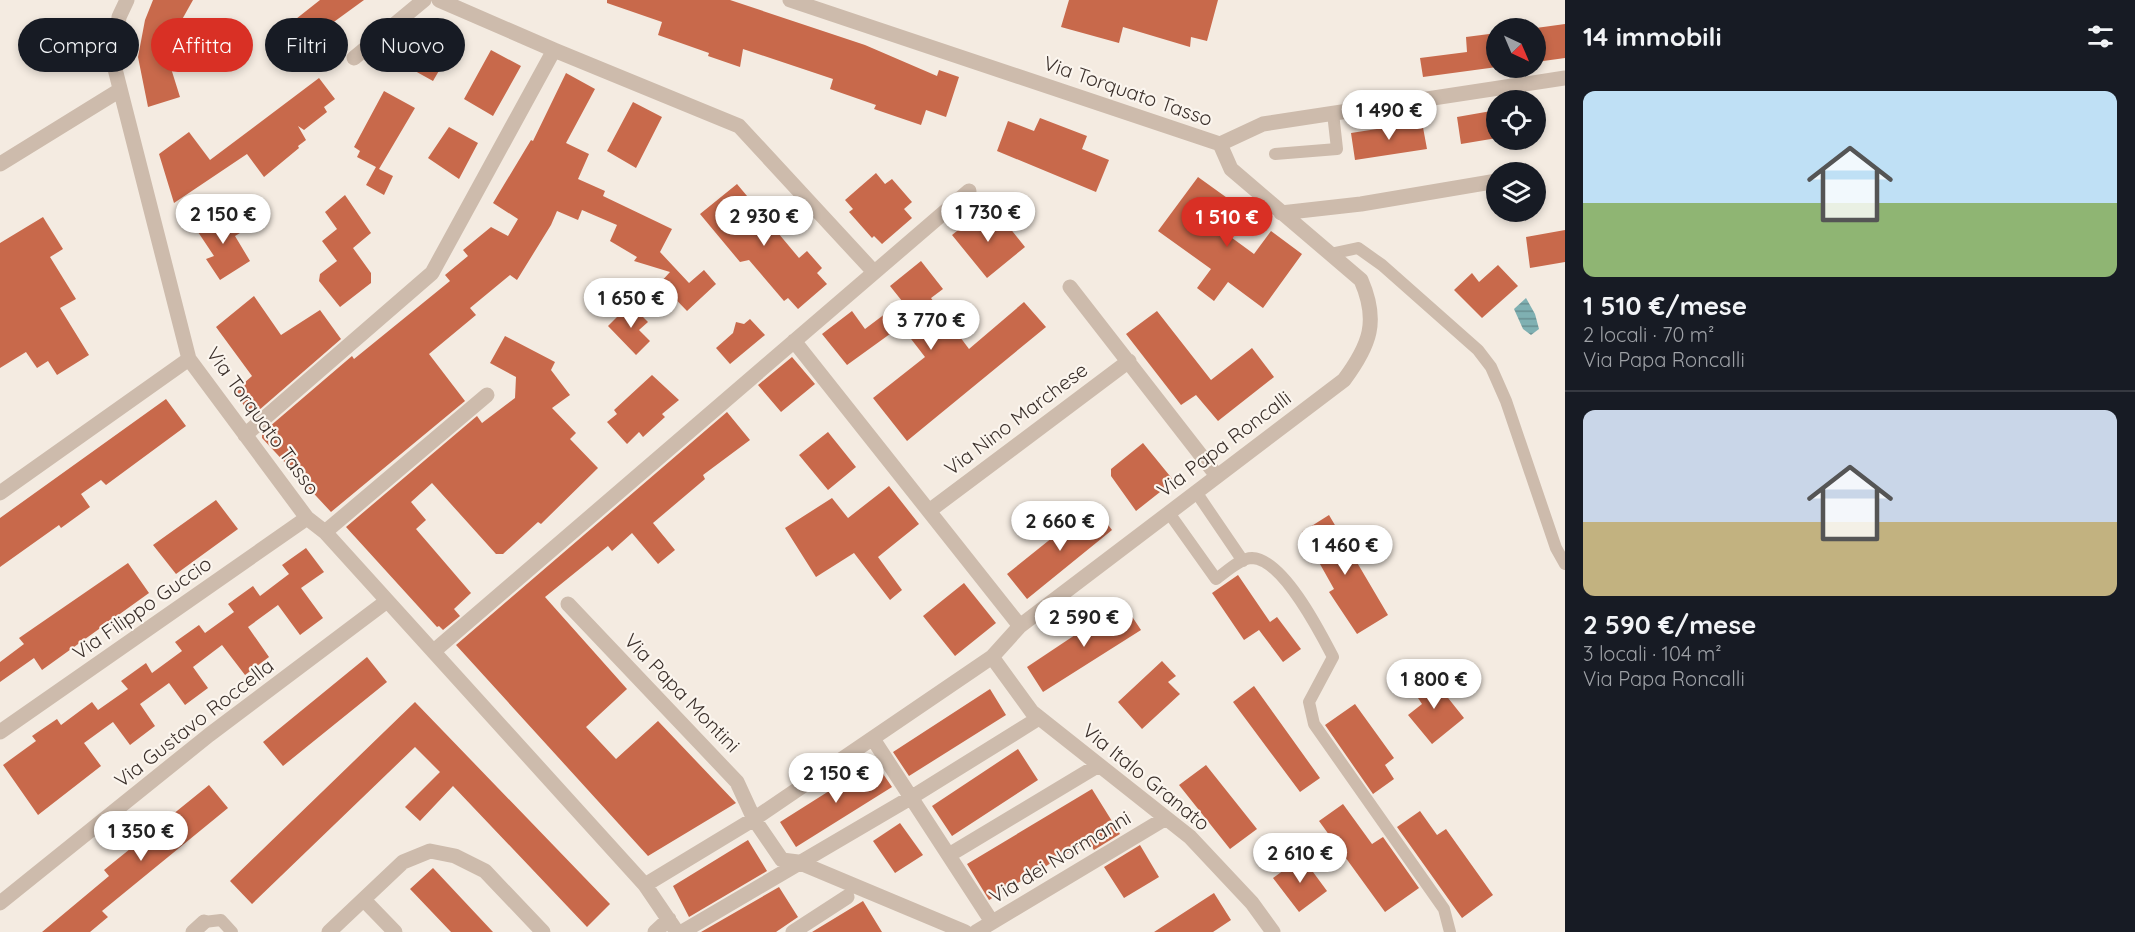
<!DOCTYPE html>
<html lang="it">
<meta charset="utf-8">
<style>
:root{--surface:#171b24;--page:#20242c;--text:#f1f3f6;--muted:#9ea1a6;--line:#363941;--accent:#d93025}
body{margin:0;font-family:Quicksand,sans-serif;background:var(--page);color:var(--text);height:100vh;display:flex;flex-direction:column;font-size:22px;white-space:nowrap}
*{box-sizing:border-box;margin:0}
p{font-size:20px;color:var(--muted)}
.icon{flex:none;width:33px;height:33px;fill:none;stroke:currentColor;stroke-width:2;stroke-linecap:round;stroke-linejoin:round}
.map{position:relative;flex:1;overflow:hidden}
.drawer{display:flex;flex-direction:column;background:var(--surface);width:570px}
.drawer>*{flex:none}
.hud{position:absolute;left:18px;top:18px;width:570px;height:54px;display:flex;gap:12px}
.needle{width:39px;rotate:136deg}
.buttons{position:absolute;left:1486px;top:18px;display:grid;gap:12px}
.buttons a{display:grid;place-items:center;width:60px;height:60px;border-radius:50%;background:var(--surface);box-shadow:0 3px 9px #0003;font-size:30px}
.price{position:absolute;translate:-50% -51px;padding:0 14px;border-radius:21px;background:#fff;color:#222;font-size:20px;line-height:39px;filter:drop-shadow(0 2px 3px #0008)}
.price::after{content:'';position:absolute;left:50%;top:36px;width:18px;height:14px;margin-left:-9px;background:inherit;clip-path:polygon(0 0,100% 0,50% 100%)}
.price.current{background:var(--accent);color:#fff}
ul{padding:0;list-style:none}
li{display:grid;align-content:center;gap:12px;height:318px;padding:0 18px}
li+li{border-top:2px solid var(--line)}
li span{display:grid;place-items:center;height:186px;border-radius:12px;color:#555}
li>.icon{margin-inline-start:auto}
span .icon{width:108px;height:108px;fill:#fffc;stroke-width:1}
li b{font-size:26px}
h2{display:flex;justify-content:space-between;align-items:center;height:72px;padding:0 18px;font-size:26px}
.tag{padding:0 21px;border-radius:27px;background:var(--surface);box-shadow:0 3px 9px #0003;font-size:21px;line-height:54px}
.tag.current{background:var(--accent);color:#fff}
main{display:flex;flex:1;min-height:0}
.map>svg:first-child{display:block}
</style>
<main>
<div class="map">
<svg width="1565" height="932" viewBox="0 0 1565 932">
<defs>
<pattern id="water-rules" width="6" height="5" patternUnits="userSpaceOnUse" patternTransform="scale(1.5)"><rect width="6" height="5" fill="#7fb0b2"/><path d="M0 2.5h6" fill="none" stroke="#699091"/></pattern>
</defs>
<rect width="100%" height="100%" fill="#f4ebe1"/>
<path fill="url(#water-rules)" d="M1526 298 1535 314 1539 329 1531 335 1523 329 1514 309Z"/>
<path fill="#c8694b" d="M153 0H193L175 32 169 62 180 97 148 107 138 57 145 20Z
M320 0H364L298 48 282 30Z
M607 0H730L865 45 937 76 939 70 959 77 946 117 926 110 921 125 874 109 876 105 830 89 833 79 743 49 740 67 708 56 709 53 658 35 662 22 607 3Z
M1069 0H1218L1207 41 1191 37 1190 47 1123 27 1119 43 1061 27Z
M431 23 458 38 433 81 406 66Z
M1565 24V58L1536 62V28Z
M1497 33V67L1423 77 1420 58 1467 52 1466 37Z
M491 50 521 66 493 116 464 99Z
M566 73 595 89 566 143 589 154 578 179 605 191 603 196 672 229 660 252 689 283 704 270 716 284 687 311 660 283 670 272 634 261 637 257 610 241 617 225 582 210 578 220 557 211 551 225 517 280 510 275 470 308 476 315 429 354 465 401 331 512 262 438V433L352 356 354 359 450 281 445 275 468 256 463 250 491 227 508 236 518 219 493 203 531 140 533 141Z
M319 78 335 99 324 107 327 112 304 130 298 126 306 140 298 146 299 148 264 177 247 154 174 203 159 154 189 132 210 160Z
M384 91 415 108 379 169 393 176 384 195 366 185 376 167 357 157 360 151 354 147Z
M633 102 662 117 636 168 607 151Z
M1497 110V138L1461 144 1457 117Z
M1040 118 1087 136 1082 149 1109 160 1096 192 997 151 1008 121 1034 131Z
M1422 122 1427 149 1355 160 1351 133Z
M449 127 478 143 459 179 428 158Z
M876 173 885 184 892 179 912 202 904 209 912 218 882 244 874 236 872 238 849 212 853 209 845 200Z
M1198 177 1230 200 1213 224 1254 254 1271 231 1302 254 1263 308 1228 282 1214 301 1197 288 1211 269 1158 231Z
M737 184 799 258 807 251 822 268 817 273 827 284 798 309 788 298 784 301 749 260 740 262 700 214Z
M345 195 371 233 353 248 371 273V283L340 307 319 281 320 274 337 261 322 241 337 229 325 212Z
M226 210 240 233 235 236 250 261 220 280 206 259 214 256 196 229Z
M983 210 992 222 996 219 1004 230 1009 227 1025 247 987 278 952 235Z
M43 217 63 249 50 257 76 299 60 308 89 355 57 375 48 361 37 368 26 352 0 368V243Z
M1565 230V262L1530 268 1526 237Z
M921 261 943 289 931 298 969 349 1024 302 1046 327 907 441 873 398 925 357 901 326 847 365 822 334 852 311 865 329 902 301 890 286Z
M1498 265 1518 286 1482 318 1454 290 1472 273 1479 282Z
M254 296 281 335 320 310 341 339 251 417 235 391 252 376 216 327Z
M630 304 648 322 639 330 650 341 636 355 608 326Z
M1157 311 1211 380 1252 348 1274 377 1218 421 1196 395 1181 405 1126 334Z
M750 319 765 335 730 364 716 348 733 333 736 322 744 324Z
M505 336 555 362 551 370 570 395 552 408 576 433 570 439 598 468 541 524 538 522 503 554H496L432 483 411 502 426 520 416 529 471 593 454 609 460 616 443 630 439 626 437 627 346 527 477 416 482 423 515 398 516 377 490 363Z
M792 357 815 384 781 412 758 385Z
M652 375 679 400 662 414 665 417 643 437 639 432 627 444 607 422 617 414 614 410Z
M166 399 186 426 106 485 101 480 81 494 90 507 61 528 59 525 0 567V518Z
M727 412 750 440 703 475 705 479 653 523 675 550 658 564 632 533 612 551 608 546 545 597 627 689 586 727 600 742 616 759 658 721 736 803 648 856 456 645Z
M828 432 856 467 828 490 799 455Z
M1143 443 1174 481 1136 511 1111 476V469Z
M889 486 919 524 878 557 902 590 890 600 854 553 816 577 785 528 832 498 848 518Z
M216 500 238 529 176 574 153 545Z
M1093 505 1112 530 1027 599 1007 574Z
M1329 515 1388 615 1357 634 1329 592 1334 589 1302 532Z
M306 548 324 572 301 588 323 618 300 635 278 605 248 627 269 657 245 675 222 645 193 667 208 688 185 705 169 683 140 704 155 726 130 745 113 722 84 743 101 766 38 815 3 765 36 741 32 736 57 719 61 725 92 702 98 710 128 689 121 681 146 663 152 673 182 651 175 642 199 625 205 633 234 612 228 604 253 586 260 596 289 574 282 565Z
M128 563 149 593 42 670 34 658 0 682V662L24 644 19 638Z
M1238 575 1270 622 1277 617 1301 649 1283 662 1259 630 1244 640 1212 593Z
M964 583 996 623 955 656 923 616Z
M1123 603 1141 630 1043 692 1027 667Z
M367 657 387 682 283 766 263 742Z
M1162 661 1176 676 1168 682 1180 694 1142 729 1118 702Z
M1429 674 1464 718 1432 744 1408 715 1422 704 1412 689Z
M1254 686 1320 778 1300 792 1233 702Z
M990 689 1006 715 909 776 893 752Z
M415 702 610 904 587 927 453 786 420 821 405 807 440 772 415 747 252 904 230 881Z
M1355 704 1394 758 1385 765 1394 779 1373 794 1325 725Z
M1018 749 1038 780 952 836 932 806Z
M875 762 892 787 796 847 780 822Z
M1206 765 1257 829 1230 849 1179 785Z
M209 785 228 808 102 911 108 917 90 932H42L109 876 104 870Z
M1092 789 1120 834 1094 850 1088 841 989 900 967 864Z
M1343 804 1372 844 1383 837 1419 888 1385 912 1319 821Z
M1420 811 1437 835 1446 829 1493 895 1462 918 1397 827Z
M900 823 923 855 895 873 873 841Z
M748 840 767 871 689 917 673 886Z
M1140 845 1159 877 1124 898 1104 867Z
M1302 857 1327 891 1299 912 1273 878Z
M433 868 493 932H451L410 889Z
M779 887 798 917 776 932H701Z
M1214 893 1231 920 1213 932H1154Z
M863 901 882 932H812Z"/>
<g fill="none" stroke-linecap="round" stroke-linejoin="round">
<path stroke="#cdbbac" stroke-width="12" d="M1275 154 1337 149 1333 113
M1330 254 1358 248 1382 265 1478 350 1491 367 1506 401 1556 548 1565 564
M1196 492 1243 561
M1169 513 1216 579C1225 573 1240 558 1252 558 1283 559 1320 632 1333 657L1309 702 1314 724 1444 909 1450 932
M204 922 221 920 232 932"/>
<path stroke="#cdbbac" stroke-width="15" d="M127 0 119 17 114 65 189 359 307 518 325 532 645 885 677 932
M439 0 554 50
M790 0 1220 144 1263 124 1565 78
M354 58 424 0
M0 164 120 90
M1281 213 1361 204 1497 181
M1070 287 1217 476
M794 341 1020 626
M245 435 432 273 554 50 739 126 874 272
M0 493 189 359
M929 511 1129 361
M325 532 487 395
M568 604 737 782 754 819 782 860 798 862 965 932
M434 651 969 191
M992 657 1032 712 1190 837 1252 903 1273 932
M0 732 307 518
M873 739 992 922
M949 855 1097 766
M645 885 754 819 992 657 1020 626 1344 380C1370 345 1379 321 1361 280L1231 169 1220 144
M364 900 395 932
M0 903 209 735 387 601
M193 932 204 922
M329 932 403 862 430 851 455 856 485 871 543 932
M655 932 669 919
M682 932 912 797 1039 718
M793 932 847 897
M976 932 1166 818"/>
</g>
<g text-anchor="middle" stroke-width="4.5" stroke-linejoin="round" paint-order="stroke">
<g font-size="20" fill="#3b302b" stroke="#fbf5ee">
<text transform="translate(1128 91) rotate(19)" y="7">Via Torquato Tasso</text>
<text transform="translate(1016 419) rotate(-37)" y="7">Via Nino Marchese</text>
<text transform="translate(263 421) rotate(54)" y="7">Via Torquato Tasso</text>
<text transform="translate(1224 444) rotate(-37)" y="7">Via Papa Roncalli</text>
<text transform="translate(142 608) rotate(-35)" y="7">Via Filippo Guccio</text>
<text transform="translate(682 693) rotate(46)" y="7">Via Papa Montini</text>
<text transform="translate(194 723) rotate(-38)" y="7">Via Gustavo Roccella</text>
<text transform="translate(1146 777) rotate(39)" y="7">Via Italo Granato</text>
<text transform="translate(1060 857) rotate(-31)" y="7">Via dei Normanni</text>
</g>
</g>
</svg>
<div class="buttons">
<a><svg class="needle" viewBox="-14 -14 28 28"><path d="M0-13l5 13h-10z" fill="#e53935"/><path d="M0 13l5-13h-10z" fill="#9ea1a6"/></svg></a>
<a><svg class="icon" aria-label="locate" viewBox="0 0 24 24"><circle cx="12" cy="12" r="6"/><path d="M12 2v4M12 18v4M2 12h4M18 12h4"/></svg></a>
<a><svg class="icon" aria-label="layers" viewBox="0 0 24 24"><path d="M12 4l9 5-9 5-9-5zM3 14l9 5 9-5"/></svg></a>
</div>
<b class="price" style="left:1389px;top:141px">1 490 €</b>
<b class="price" style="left:988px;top:243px">1 730 €</b>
<b class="price" style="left:223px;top:245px">2 150 €</b>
<b class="price" style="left:764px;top:247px">2 930 €</b>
<b class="price current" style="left:1227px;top:248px">1 510 €</b>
<b class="price" style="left:631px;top:329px">1 650 €</b>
<b class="price" style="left:931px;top:351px">3 770 €</b>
<b class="price" style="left:1060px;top:552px">2 660 €</b>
<b class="price" style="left:1345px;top:576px">1 460 €</b>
<b class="price" style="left:1084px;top:648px">2 590 €</b>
<b class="price" style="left:1434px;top:710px">1 800 €</b>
<b class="price" style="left:836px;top:804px">2 150 €</b>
<b class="price" style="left:141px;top:862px">1 350 €</b>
<b class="price" style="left:1300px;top:884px">2 610 €</b>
<div class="hud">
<a class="tag">Compra</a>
<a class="tag current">Affitta</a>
<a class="tag">Filtri</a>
<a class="tag">Nuovo</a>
</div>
</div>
<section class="drawer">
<h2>14 immobili<svg class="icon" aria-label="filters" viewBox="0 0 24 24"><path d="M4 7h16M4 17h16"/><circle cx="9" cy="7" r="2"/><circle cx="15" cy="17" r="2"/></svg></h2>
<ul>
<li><span style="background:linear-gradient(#bfe0f5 60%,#8fb573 0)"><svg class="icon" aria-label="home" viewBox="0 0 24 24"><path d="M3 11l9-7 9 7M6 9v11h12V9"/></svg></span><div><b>1 510 €/mese</b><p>2 locali · 70 m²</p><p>Via Papa Roncalli</p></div></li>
<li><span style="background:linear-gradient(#c9d6e8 60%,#c2b280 0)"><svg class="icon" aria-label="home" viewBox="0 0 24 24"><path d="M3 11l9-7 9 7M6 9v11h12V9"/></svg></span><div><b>2 590 €/mese</b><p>3 locali · 104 m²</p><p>Via Papa Roncalli</p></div></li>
</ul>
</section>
</main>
